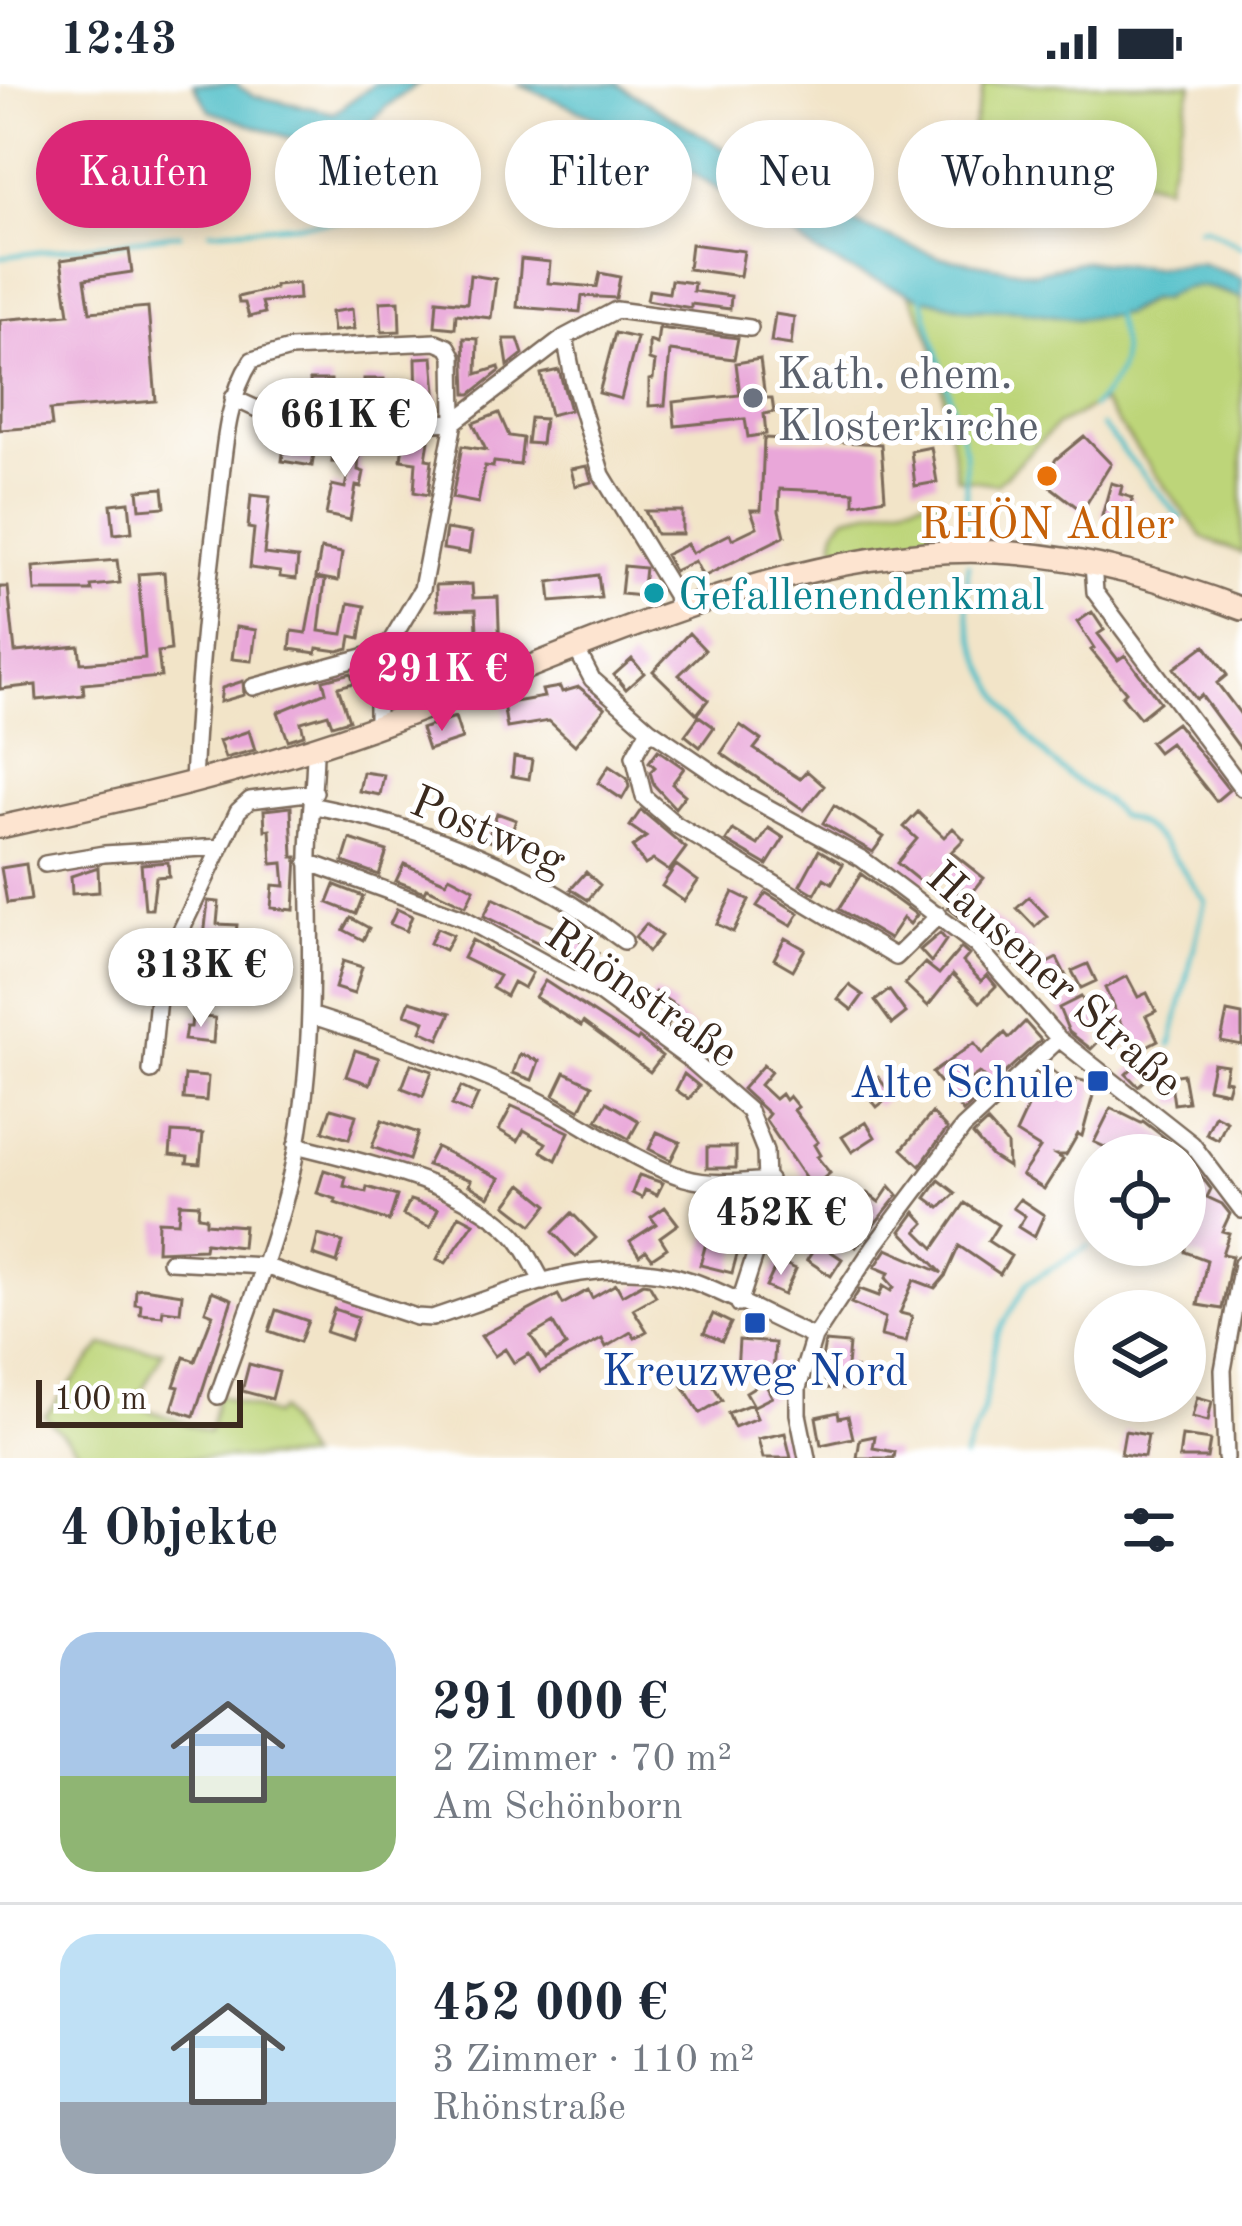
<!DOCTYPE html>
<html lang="de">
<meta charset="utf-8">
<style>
:root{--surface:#fff;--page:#f6f6f7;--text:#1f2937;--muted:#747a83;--line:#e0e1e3;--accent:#db2777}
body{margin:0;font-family:"Old Standard TT",serif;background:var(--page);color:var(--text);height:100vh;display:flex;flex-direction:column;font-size:45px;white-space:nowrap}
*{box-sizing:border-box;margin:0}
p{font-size:39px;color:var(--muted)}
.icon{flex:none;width:66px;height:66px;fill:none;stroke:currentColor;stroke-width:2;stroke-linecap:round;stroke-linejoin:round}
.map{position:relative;height:1374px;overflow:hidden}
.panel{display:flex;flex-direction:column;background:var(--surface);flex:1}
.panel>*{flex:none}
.top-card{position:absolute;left:36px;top:36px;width:1170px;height:108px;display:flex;gap:24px}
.buttons{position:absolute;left:1074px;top:1050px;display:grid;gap:24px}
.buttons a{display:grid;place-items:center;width:132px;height:132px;border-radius:50%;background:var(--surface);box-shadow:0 6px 18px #0003;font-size:60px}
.scale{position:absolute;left:36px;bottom:30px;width:207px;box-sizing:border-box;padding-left:12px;border:6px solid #3b2a1e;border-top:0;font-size:33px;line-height:42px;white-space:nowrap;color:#3b2a1e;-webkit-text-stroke:9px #fff;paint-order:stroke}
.price{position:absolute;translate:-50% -102px;padding:0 27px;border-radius:42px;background:#fff;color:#222;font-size:39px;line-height:78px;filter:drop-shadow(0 3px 6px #0008)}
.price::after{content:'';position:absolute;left:50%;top:72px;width:36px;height:27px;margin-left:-18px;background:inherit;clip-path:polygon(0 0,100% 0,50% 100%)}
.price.selected{background:var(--accent);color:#fff}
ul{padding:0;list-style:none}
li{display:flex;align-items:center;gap:36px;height:300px;padding:0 60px}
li+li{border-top:3px solid var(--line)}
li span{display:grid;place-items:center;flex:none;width:336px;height:240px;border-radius:36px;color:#555}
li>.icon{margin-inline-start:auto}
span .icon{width:144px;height:144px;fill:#fffc;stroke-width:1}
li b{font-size:51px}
h2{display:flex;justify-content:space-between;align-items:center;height:144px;padding:0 60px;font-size:51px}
.pill{padding:0 42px;border-radius:54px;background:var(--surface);box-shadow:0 6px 18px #0003;font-size:42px;line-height:108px}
.pill.selected{background:var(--accent);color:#fff}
.status{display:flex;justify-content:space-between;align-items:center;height:84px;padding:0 60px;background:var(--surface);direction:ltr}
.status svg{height:33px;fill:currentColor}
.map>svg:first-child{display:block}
</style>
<div class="status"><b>12:43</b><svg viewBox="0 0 49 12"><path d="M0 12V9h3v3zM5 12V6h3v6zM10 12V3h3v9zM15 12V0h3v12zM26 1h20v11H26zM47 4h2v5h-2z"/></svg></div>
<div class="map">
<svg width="1242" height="1374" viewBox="0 0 1242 1374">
<rect width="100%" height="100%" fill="#fff"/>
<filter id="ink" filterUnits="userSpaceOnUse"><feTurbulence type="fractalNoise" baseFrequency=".00833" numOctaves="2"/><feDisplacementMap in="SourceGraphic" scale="24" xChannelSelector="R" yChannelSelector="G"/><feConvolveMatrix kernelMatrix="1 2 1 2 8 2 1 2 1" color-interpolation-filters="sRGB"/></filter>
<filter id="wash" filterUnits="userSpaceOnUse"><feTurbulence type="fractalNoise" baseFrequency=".004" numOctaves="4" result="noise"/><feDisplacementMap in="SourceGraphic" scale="48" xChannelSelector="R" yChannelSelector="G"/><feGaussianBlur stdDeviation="2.7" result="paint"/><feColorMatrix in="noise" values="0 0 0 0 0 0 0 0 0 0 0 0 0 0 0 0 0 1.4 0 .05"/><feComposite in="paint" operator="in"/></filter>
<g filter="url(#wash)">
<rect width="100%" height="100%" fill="#f2e4c8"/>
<path fill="#bdd579" stroke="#7c804c" stroke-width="3" d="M984 0H1192L1166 102 971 51Z
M1196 200 1242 214V469L1203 454 1102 318 1057 341 997 400 957 394C945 331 943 260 906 206 945 225 976 221 1017 226 1055 231 1082 234 1120 230 1136 229 1144 214 1162 215L1177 204Z
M938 412V456L836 467C831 455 837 439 847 432Z
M102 1261 163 1267 134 1321 209 1348 218 1311 274 1331 280 1326 307 1374H85L45 1332Z"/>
<path fill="#52c0c9" stroke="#467574" stroke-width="3" d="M193 0H234L255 12 334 29 374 0H418L387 22 354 56 317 63 210 27Z
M518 0H617L836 132 939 173 1034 189 1084 177 1154 183 1200 179 1242 194V214C1211 203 1190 195 1162 215H1150L1124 230 1076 235 1017 226 969 225 922 214 854 188 815 168 757 122 730 113 620 44Z"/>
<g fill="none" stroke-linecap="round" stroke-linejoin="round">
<path stroke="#52c0c9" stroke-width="4.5" d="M1198 144 1204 142 1242 163
M210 147 409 132
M0 173 180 150
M921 210 965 366 967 451
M1092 323C1127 288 1127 272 1113 227
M1102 342 1181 435
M968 480C968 498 965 519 969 536 982 594 1023 655 1069 692 1092 710 1098 706 1119 732 1157 739 1183 788 1205 817L1171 961
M964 1374 983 1327 997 1251 1028 1198 1089 1162"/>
</g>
<g id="blocks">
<path fill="#e9a7d9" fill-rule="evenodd" d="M691 160 744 167 740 192 688 185Z
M129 166 132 188 85 195 90 228 148 223 156 317 50 326 52 342 0 346V236L69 230 61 176Z
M521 175 550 178 548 199 597 203 600 189 620 193 616 214 582 212 580 228 517 223Z
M470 191 496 195 491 234 456 230 455 244 435 242 437 216 467 219Z
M671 196 694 199 693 207 731 212 730 225 691 220V224L647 216 649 206 669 209Z
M298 199 299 215 262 218 265 229 249 233 245 219H239L238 213 275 204V201Z
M399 217 400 247 382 248 380 218Z
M352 225 354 245 333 247 331 228Z
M775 230 794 233 791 261 771 258Z
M659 244 738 254 734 275 670 267 665 321 649 322V296L653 295 655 278 649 276V257L657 260Z
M615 249 637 254 621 315 599 309Z
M464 254 478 255 477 290 499 283 500 287 471 310H466Z
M504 255H518L523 270 508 282Z
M433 273 437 319 417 320 416 274Z
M760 275 765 314H772L774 328 764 330 766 350 748 353 745 335 675 342 673 318 740 311 736 279Z
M559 286 570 326 550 331 541 290Z
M364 295H384L385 324H364Z
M310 296H331L332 325H311Z
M499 329 509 352 523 354 520 381 494 378 493 383 485 382 478 419 452 414 462 362 486 366 473 339Z
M530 334 544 335 541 360 527 359Z
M1084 352 1111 380 1082 427 1043 397 1056 375Z
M404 353 429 357 426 375 432 376 428 411 414 408 416 378 401 376Z
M764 354 881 360 885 414 854 420V408L780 405 779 427 785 452 703 493 695 477 674 487 665 471 687 460 692 469 730 450 732 455 757 443 751 426H761Z
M285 357 306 360 305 368 314 369 312 382 282 377Z
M334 357 360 359 358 386 364 388 361 403 356 402 350 436 326 431 332 401 345 404 350 379 332 378Z
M931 363 937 398 915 402 911 367Z
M587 382 592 398 575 402 571 385Z
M1111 399 1122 402 1120 410 1133 414 1126 438 1102 432Z
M163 404 165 423 140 425 138 406Z
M251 411 270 413 264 470 298 474 296 495 280 493V488L250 484 254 445 248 444Z
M129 418 132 448 114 450 111 420Z
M645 427H682V450H656Z
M446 445 472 449 469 469 443 465Z
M321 465 342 469 338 497 316 493Z
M117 476 120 499 91 502 92 507H35L33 483Z
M624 482 645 484 642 512 621 510Z
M164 488 171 566 158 568 161 593 83 600 84 611 37 616 36 601 0 605V503H8L15 568 79 562 81 579 145 574 138 490Z
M598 491 601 514 551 518 549 498Z
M316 495 325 496 319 547 343 550 349 519 365 522 360 554 351 552 349 564 338 567 317 564 316 569 290 565 292 547 306 549Z
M472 500 473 514 498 513 500 571H482L425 588 417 564 477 547 476 525 437 526 436 501Z
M1092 528 1104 546 1098 550 1118 576 1125 571 1160 618 1140 634 1122 612 1126 608 1091 566 1094 564 1077 538Z
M236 543 256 546 252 577 232 575Z
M689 549 705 566 679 591 708 616 697 630 653 587Z
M1205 561 1227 591 1217 599 1242 632V667L1201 611 1196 615 1174 584Z
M632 575 644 589 626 605 614 591Z
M351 589 354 599 338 603 349 636 332 641 328 630 301 638 304 651 288 656 278 628 326 608 323 596Z
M243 597 244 611 220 618 222 604Z
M560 603 562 608 579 603 605 624 575 661 549 637 507 644 503 620 544 613 542 606Z
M699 632 714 643 700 663 685 651Z
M455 633 462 655 428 666 421 645Z
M1176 639 1229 706 1216 717 1170 659 1158 668 1150 658Z
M740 641 761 656 754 665 800 695 807 687 824 702 804 726 721 669Z
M249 647 255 666 225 674 219 657Z
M658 666 684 684 672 700 685 711 675 724 654 701 650 688 655 683 649 678Z
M514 673 532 676 529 695 512 692Z
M609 682 627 694 629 703 622 715 598 699Z
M363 688 384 691 380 711 359 707Z
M834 721 884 753 873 768 823 739Z
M291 723 293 773H297L294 826 271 824 273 801 285 802 283 779 272 780 270 745 265 746 264 726Z
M641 726 686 764 669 787 653 776 645 781 632 763 646 753 630 742Z
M918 728 944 753 953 744 964 755 951 768 984 794 969 813 973 817 961 834 948 824 962 804 937 784 923 800 897 779 917 755 904 743Z
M497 729 516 736 506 763 487 756Z
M769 744 784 754 767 781 726 757 733 746 758 761Z
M350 755 387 767 379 791 343 778Z
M819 766 843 780 832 799 824 794 815 810 800 801Z
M168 778 169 792 156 793 152 825H145L141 780Z
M26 780 31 816 7 819 1 784Z
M404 780 446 798 449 792 474 805 466 822 427 804 425 808 396 797Z
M676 781 698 797 684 817 662 802Z
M98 783 99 808 72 810 71 792Z
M586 788 600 801 588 816 571 805Z
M861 790 917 831 910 840 903 834 889 855 839 825Z
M335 801 363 812 356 830 328 819Z
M733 808 749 816 733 848 717 840Z
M766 809 799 829 791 842 757 822Z
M1029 813 1047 832 1035 843 1017 824Z
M493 814 554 843 545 862 484 832Z
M208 817 219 818 217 840 237 841 234 864 203 862Z
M397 825 412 832 406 847 390 840Z
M989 831 1035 865 1019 884 976 846Z
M351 834 369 844 363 856 344 846Z
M646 840 661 852 648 868 635 853Z
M437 844 453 851 445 866 430 859Z
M940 849 946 856 931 878 920 866Z
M575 853 598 869 594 874 622 894 614 905 563 871Z
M785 854 805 865 793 886 774 875Z
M472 856 532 889 524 904 513 898 506 912 492 904 499 892 463 874Z
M961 864 969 871 963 878 981 897 987 891 996 902 980 918 953 890 928 922 905 900 925 879 939 890Z
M186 874 207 875 205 897 184 895Z
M1057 874 1066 892 1041 905 1032 887Z
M249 875 271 878 269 899 247 897Z
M343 877 362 883 354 910 335 904Z
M1088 880 1096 897 1081 904 1072 887Z
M1127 892 1138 913 1147 909 1156 927 1146 932 1158 956 1134 969 1105 904Z
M545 897 637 957 639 954 662 972 650 988 583 938 581 942 535 913Z
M849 901 863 911 852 926 838 915Z
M889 906 906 929 892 940 875 917Z
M655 908 676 922 672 928 696 946 687 959 666 943 669 939 646 923Z
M1081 913 1101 940 1093 949 1100 956 1091 965 1069 948 1059 924Z
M410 917 451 929 439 955 421 947 425 937 405 930Z
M1227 928 1242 931V961L1221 957Z
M192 932 215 934 213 959 184 956 186 943H191Z
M1025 938 1041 956 991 1001 979 989 961 1002 974 1018 963 1028 932 989 974 959 982 970 1005 949 1009 954Z
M355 966 379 974 370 1000 346 992Z
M520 970 539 977 532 996 513 989Z
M1140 977 1155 987 1138 1002 1126 990Z
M1213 979 1227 981 1224 996 1230 997 1227 1008 1208 1004Z
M411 980 432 987 423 1012 402 1004Z
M763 981 771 988 760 1001 775 1015 781 1010 785 1016 789 1012 798 1023 794 1026 818 1058 814 1061 820 1071 817 1073 830 1089 812 1104 765 1035 769 1030 742 1005Z
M1047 982 1073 1005 1076 995 1096 1000 1082 1052 1078 1050 1066 1071H1056L1063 1075 1044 1105 1022 1091 1040 1064 1016 1049 1035 1008 1027 1001Z
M565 988 592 1001 580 1026 554 1011Z
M684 990 699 1002 689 1015 676 1006Z
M1183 990 1188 1018 1174 1020 1170 992Z
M185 991 208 993 206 1017 183 1015Z
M878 993 892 1011 877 1023 863 1005Z
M461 1003 478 1011 470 1029 452 1021Z
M607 1018 639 1037 629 1055 597 1036Z
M512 1022 569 1048 556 1076 541 1067 546 1059 524 1046 518 1057 499 1046Z
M331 1024 356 1031 349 1055 323 1047Z
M1111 1024 1141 1039 1143 1037 1169 1057 1159 1071H1106L1109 1065 1094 1058Z
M932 1029 947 1045 920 1082 902 1065Z
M1215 1031 1227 1037 1218 1056 1206 1050Z
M382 1036 418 1049 409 1076 372 1063Z
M866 1038 875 1053 852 1068 842 1053Z
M987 1038 1007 1060 1008 1083 991 1072 973 1051Z
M172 1048 203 1050 200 1080 187 1079 188 1073 170 1071Z
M657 1048 680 1058 671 1076 649 1065Z
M436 1063 500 1094 489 1113 469 1101 471 1096 427 1081Z
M707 1063H736V1084H707Z
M1195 1084 1211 1105 1207 1113 1222 1120 1230 1130 1222 1147 1229 1149 1222 1170 1232 1172 1222 1225 1198 1221 1207 1176 1185 1168V1104Z
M324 1086 346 1093 344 1102 366 1108 367 1103 397 1112 389 1137 335 1119 336 1115 317 1109Z
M639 1091 663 1099 657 1111 645 1106 642 1114 632 1109Z
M939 1096 956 1109 940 1124 926 1114Z
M522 1100 548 1121 532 1141 506 1121Z
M890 1102 898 1111 856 1163 845 1152 870 1128 859 1120 867 1109 879 1118Z
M1020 1115 1044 1131 1034 1153 1018 1143 1025 1132 1013 1124Z
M410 1116 438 1125 430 1143 403 1131Z
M180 1119 199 1120 198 1132 206 1133V1139L244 1142 242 1163 205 1159 204 1165 157 1167 158 1137 178 1138Z
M965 1119 998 1141 988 1157 1011 1172 1000 1190 959 1162 946 1191 935 1204 914 1196 900 1229 912 1232 906 1258 881 1252 885 1234 851 1219 860 1205 879 1212 883 1202 891 1207 894 1203 886 1194 889 1189 875 1183 887 1165 942 1189 901 1147 915 1128 925 1139 917 1147 934 1164Z
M665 1123 678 1140 660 1153 667 1164 652 1174 646 1166 639 1171 630 1157 656 1140 651 1133Z
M572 1129 596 1154 576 1173 553 1148Z
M459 1131 474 1139 446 1179 437 1175Z
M709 1148 741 1156 732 1189 700 1181Z
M318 1151 343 1158 337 1179 313 1171Z
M818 1159 842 1175 831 1192 807 1176Z
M778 1177 796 1185 784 1211 766 1203Z
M643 1199 649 1200 656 1212 633 1225 647 1247 635 1254 631 1248 606 1263 602 1255 540 1288 529 1270 514 1279 505 1265 495 1272 481 1252 558 1211 563 1220 588 1206 592 1214 616 1200 622 1211ZM553 1239 566 1262 546 1275 531 1252Z
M143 1204 182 1210 180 1228 163 1226 162 1232 140 1230 141 1221 135 1220 136 1205Z
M212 1207 232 1215 194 1332 172 1325 179 1303 174 1302 184 1273 195 1277 213 1230 205 1227Z
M334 1225 358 1233 350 1256 326 1248Z
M276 1226 308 1237 300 1258 269 1247Z
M713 1230 731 1239 722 1257 704 1249Z
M739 1256 775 1259 773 1290 737 1287Z
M825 1258 849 1260 847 1283 856 1284 854 1306 825 1304 827 1282 821 1281Z
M249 1280 279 1288 272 1315 242 1307Z
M705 1288 722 1316 700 1329 683 1302Z
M764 1297 772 1313 754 1322 746 1308Z
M1197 1313 1212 1317 1208 1337 1192 1333Z
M751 1320 757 1334 734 1343 728 1329Z
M838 1328 839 1334 848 1332 853 1354 821 1361 816 1333Z
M1125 1347 1148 1351 1144 1373 1121 1370Z
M785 1349 791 1374H763L758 1355Z
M875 1352 873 1364 895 1368 894 1374H857L860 1355Z
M1182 1352 1210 1356 1207 1374H1179Z"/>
</g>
</g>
<g filter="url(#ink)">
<use href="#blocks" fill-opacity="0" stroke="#7b6b5a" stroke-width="3"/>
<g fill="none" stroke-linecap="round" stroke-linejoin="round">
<defs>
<path id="minor" d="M1093 480 1095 508 1242 704
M677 527 675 511 602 391 574 299 565 253 616 226 750 244
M577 566 592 595 649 645 747 712 862 775 976 861 1059 955 1192 1060 1242 1126
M253 603 385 567
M377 643V599L385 567 422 505 454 338 565 253
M649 645 634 672 644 713 675 740 896 873 939 831
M193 699C197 606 206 513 218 420 224 371 225 317 252 276L290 265 436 258 448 263 453 272 454 338 339 343 290 340 233 314
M315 722C397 738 481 767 554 809 578 822 601 841 624 857
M308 778 463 834 599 909 693 978 749 1027 765 1067 767 1134 739 1220
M45 780 104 770 221 763
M310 931C384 955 457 979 529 1012 582 1036 629 1076 685 1094 712 1102 741 1098 769 1096
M151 987 158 914 173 863 238 727 250 716 315 708
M296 1061C363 1078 463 1099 513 1150 525 1162 534 1183 543 1198
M170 1177 264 1182 416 1233 432 1234C520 1205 603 1165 695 1198 735 1213 774 1236 814 1253
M218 1312C242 1243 270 1174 288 1103 314 1000 312 889 309 783 308 744 315 704 315 665
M807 1374 798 1330V1304L814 1253 875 1161 963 1044 1059 955
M1226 1374 1223 1286 1242 1180"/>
<path id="secondary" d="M0 743C124 716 249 688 369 645 567 575 798 451 1013 469 1093 475 1168 497 1242 525"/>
</defs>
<use href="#minor" stroke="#7b6b5a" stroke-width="20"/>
<use href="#secondary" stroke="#7b6b5a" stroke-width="26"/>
<use href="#minor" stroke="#fff" stroke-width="15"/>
<use href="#secondary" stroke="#fde4d0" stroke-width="21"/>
</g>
</g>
<circle fill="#6b7280" stroke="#fff" stroke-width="4.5" cx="753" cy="314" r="12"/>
<circle fill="#e8710a" stroke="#fff" stroke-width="4.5" cx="1047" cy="392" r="12"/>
<circle fill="#0f9aa8" stroke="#fff" stroke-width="4.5" cx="654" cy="509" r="12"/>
<g fill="#1a4fb4" stroke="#fff" stroke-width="4.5">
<rect x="1086" y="985" width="24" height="24" rx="6"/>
<rect x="743" y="1227" width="24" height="24" rx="6"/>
</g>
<g text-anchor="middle" stroke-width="10" stroke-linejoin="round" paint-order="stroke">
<g font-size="45" fill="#5b616d" stroke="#fff" text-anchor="start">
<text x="777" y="304">Kath. ehem.<tspan x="777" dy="52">Klosterkirche</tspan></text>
</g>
<g font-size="45" fill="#c56008" stroke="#fff">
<text x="1047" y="454">RHÖN Adler</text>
</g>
<g font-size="45" fill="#0d838f" stroke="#fff" text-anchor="start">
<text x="678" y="525">Gefallenendenkmal</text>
</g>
<g font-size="45" fill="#3b2a1e" stroke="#fff">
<text transform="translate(489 745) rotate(23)" y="16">Postweg</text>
<text transform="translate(1056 894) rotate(42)" y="16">Hausener Straße</text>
<text transform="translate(643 908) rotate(35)" y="16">Rhönstraße</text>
</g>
<g font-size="45" fill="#164399" stroke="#fff" text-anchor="end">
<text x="1074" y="1013">Alte Schule</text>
<text x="755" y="1301" text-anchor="middle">Kreuzweg Nord</text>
</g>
</g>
</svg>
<div class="buttons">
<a><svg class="icon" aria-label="locate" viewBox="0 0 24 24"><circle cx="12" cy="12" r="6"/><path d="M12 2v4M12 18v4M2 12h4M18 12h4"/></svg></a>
<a><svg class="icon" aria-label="layers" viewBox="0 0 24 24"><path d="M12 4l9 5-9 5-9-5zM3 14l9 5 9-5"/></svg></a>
</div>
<div class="scale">100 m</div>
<b class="price" style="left:345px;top:396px">661K €</b>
<b class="price selected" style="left:442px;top:650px">291K €</b>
<b class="price" style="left:201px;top:946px">313K €</b>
<b class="price" style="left:781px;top:1194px">452K €</b>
<div class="top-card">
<a class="pill selected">Kaufen</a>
<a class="pill">Mieten</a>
<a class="pill">Filter</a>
<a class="pill">Neu</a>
<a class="pill">Wohnung</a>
</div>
</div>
<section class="panel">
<h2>4 Objekte<svg class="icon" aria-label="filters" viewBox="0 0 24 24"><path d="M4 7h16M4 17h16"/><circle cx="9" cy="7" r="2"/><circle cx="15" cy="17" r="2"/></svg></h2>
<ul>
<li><span style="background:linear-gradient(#a9c7e8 60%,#8fb573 0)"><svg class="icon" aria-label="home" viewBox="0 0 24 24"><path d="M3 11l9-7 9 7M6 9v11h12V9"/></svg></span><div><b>291 000 €</b><p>2 Zimmer · 70 m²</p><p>Am Schönborn</p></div></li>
<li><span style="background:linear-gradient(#bfe0f5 70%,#9aa5b1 0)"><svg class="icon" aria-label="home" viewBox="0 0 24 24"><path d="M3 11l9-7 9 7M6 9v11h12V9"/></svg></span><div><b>452 000 €</b><p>3 Zimmer · 110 m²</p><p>Rhönstraße</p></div></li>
</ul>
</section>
